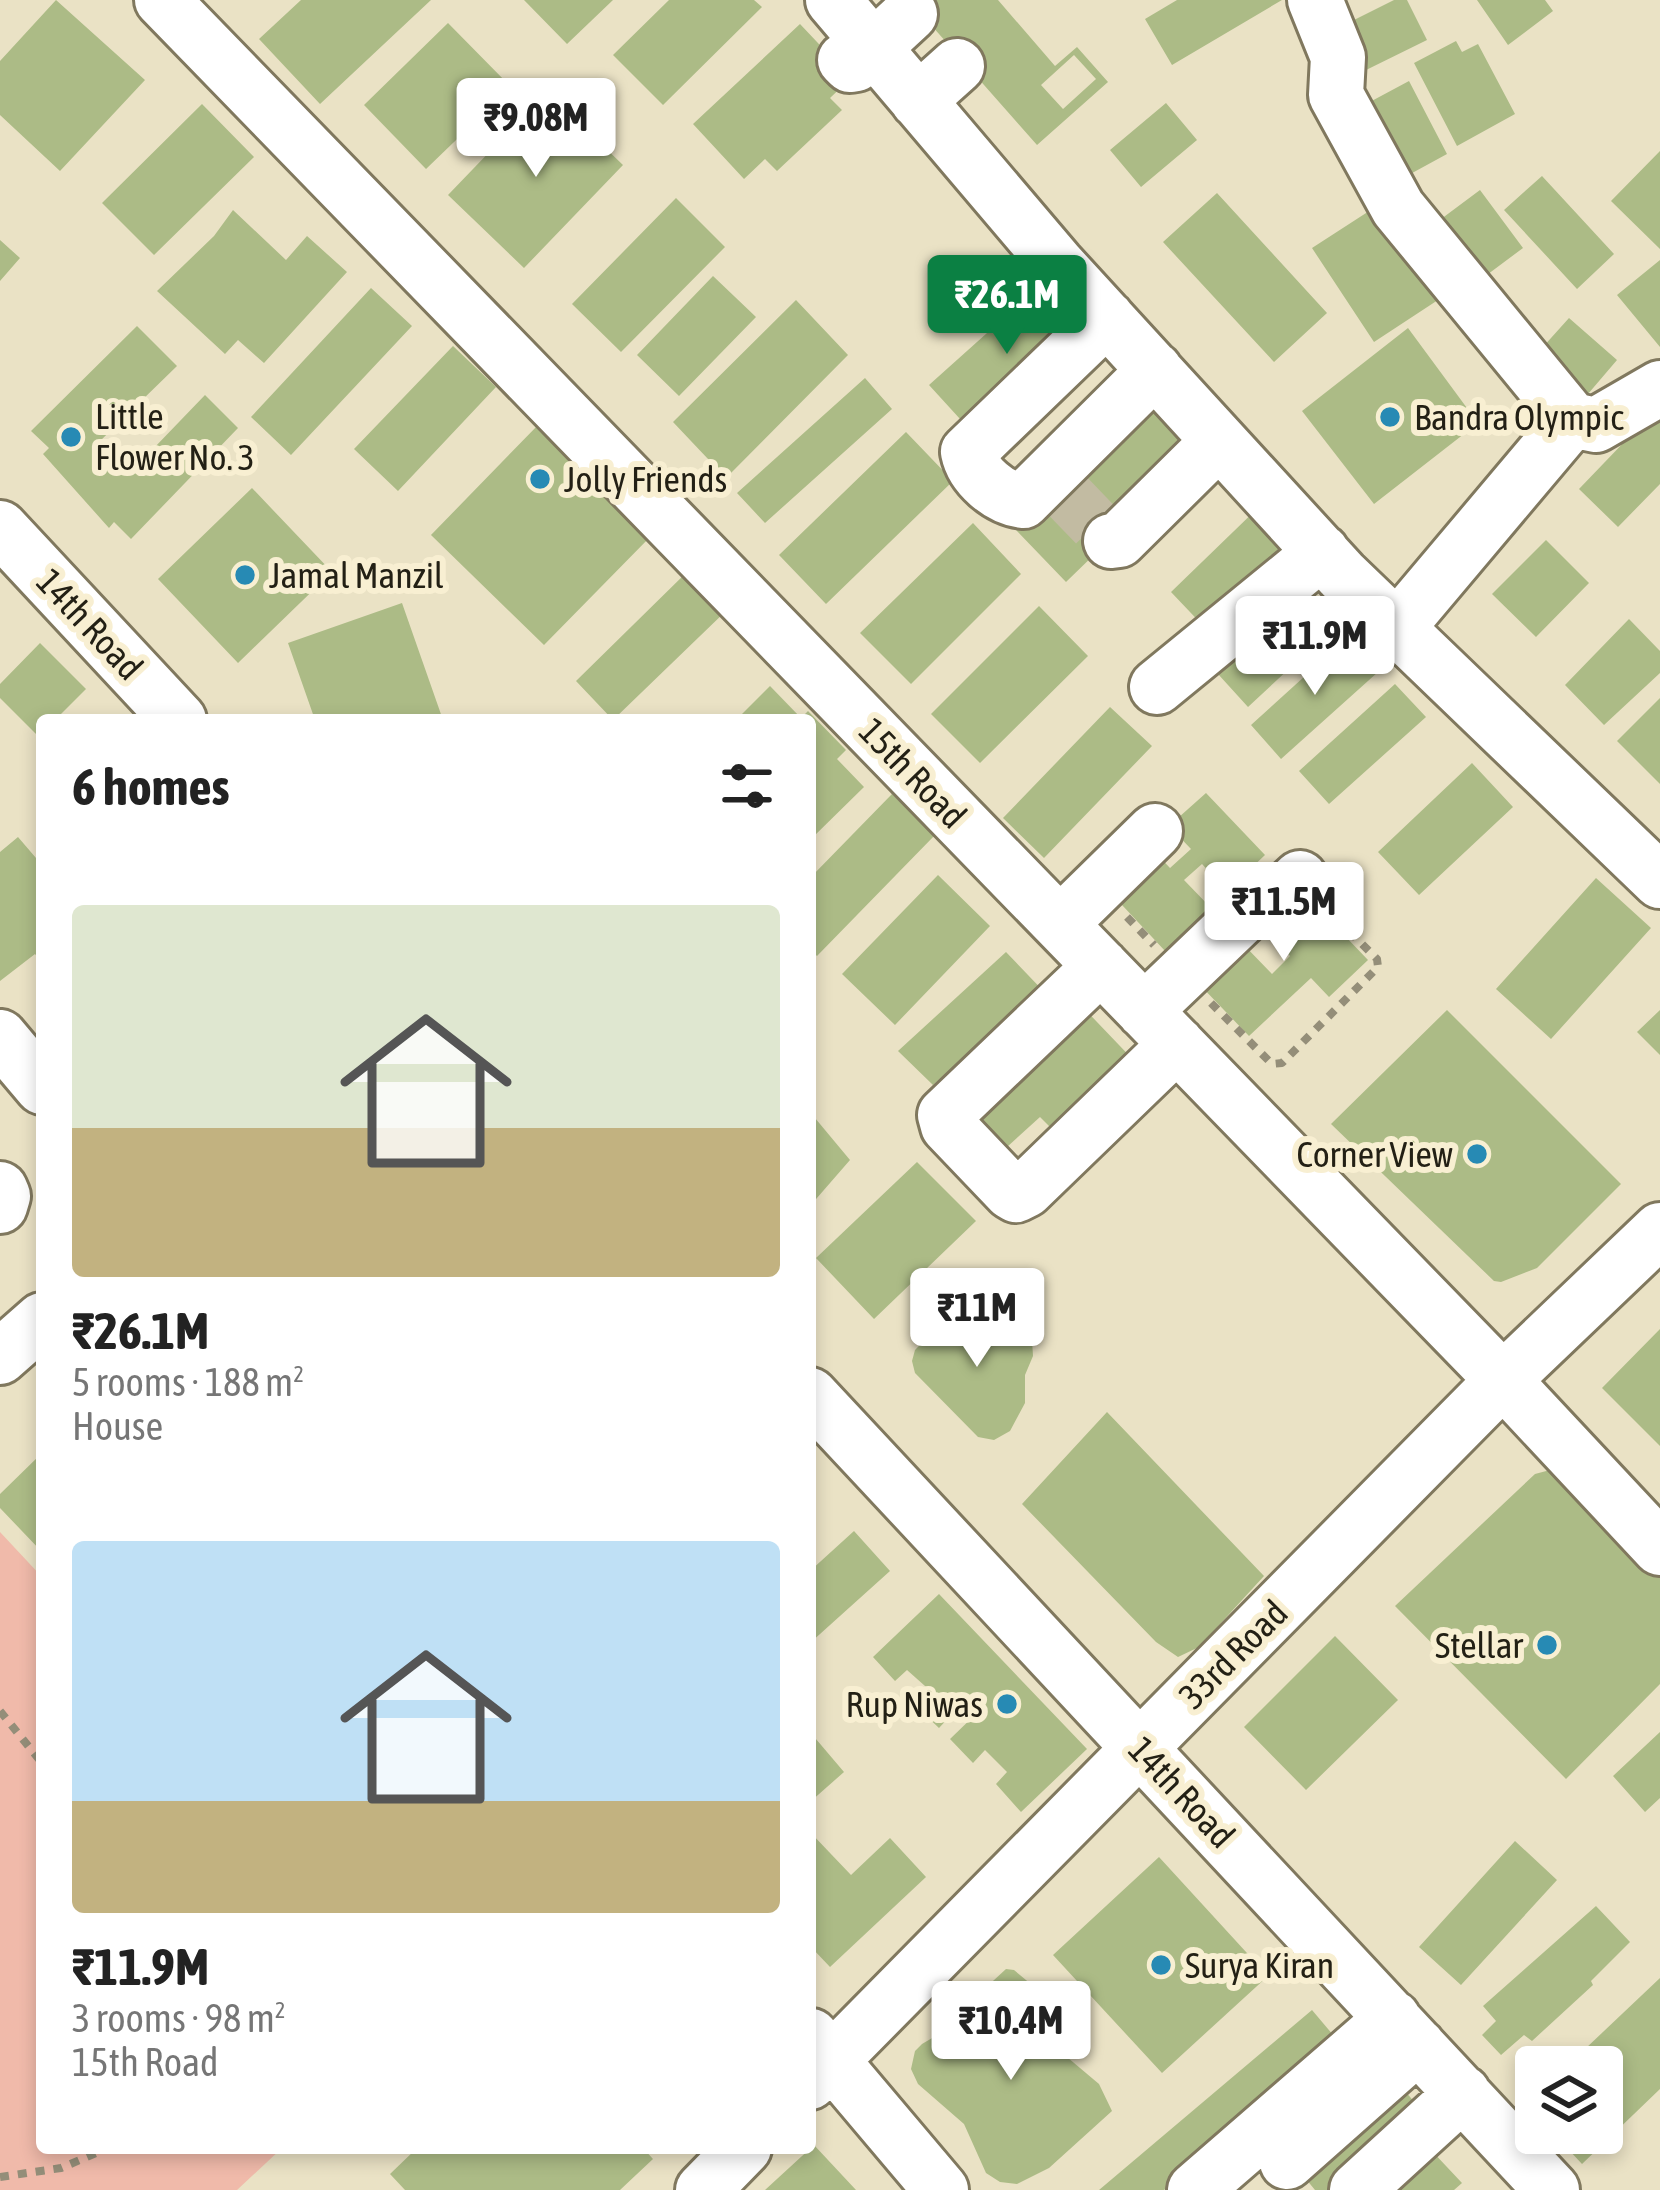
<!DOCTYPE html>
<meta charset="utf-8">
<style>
:root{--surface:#fff;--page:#f6f6f6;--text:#222;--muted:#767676;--accent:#0b8043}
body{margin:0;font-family:"Asap Condensed",sans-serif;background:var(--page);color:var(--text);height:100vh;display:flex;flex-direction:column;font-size:45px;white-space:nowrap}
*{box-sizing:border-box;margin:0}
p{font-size:39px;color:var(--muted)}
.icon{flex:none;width:66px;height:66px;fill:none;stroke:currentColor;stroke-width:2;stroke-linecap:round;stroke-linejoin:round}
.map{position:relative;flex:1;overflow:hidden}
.drawer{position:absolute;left:36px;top:714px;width:780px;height:1440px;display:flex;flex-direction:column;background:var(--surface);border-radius:12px;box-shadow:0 6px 18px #0003}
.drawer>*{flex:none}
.buttons{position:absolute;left:1515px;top:2046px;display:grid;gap:24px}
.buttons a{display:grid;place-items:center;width:108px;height:108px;border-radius:12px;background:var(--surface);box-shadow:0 6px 18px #0003;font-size:60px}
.price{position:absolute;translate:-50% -102px;padding:0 27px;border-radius:12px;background:#fff;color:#222;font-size:39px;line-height:78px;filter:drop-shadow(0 3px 6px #0008)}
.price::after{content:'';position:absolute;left:50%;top:72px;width:36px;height:27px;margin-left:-18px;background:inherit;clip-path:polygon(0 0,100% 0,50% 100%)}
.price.selected{background:var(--accent);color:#fff}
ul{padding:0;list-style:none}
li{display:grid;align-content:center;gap:24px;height:636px;padding:0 36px}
li span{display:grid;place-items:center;height:372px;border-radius:12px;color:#555}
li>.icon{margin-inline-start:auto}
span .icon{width:216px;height:216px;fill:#fffc;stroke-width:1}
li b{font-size:51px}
h2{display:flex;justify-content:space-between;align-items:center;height:144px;padding:0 36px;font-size:51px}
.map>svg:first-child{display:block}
</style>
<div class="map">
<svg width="1660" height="2190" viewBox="0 0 1660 2190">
<rect width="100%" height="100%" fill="#eae2c5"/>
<path fill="#f0baaa" d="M0 1532 42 1577V2148H282L237 2190H0Z"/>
<path fill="#acbb86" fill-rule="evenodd" d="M56 0 145 80 60 171 0 115V61Z
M301 0H431L320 104 259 39Z
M524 0H613L567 44Z
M669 0H754L762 7 663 105 613 55Z
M909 0H998L1055 66 1077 47 1108 82 1037 145ZM1074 55 1096 79 1063 109 1041 85Z
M1177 0H1282L1172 65 1145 19Z
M1394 0H1407L1427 40 1362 72 1340 27Z
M1477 0H1545L1553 11 1508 45Z
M448 23 511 87 426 169 364 105Z
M800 24 851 78 830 98 842 110 777 171 765 159 744 179 693 124Z
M1456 41 1462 52 1478 44 1515 114 1457 146 1414 63Z
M1409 81 1447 154 1392 184 1353 111Z
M547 92 623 165 524 268 448 195Z
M1166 103 1197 140 1141 187 1110 150Z
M202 104 254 157 154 255 102 203Z
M1660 151V249L1611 201Z
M1542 176 1614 254 1577 289 1504 210Z
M1480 190 1523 248 1468 289 1425 231Z
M1217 193 1327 313 1274 362 1163 242Z
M676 198 725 247 621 352 572 304Z
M1380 204 1441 298 1374 342 1312 248Z
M233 210 286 260 307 236 347 272 264 363 238 340 225 354 157 291 214 236Z
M0 240 20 258 0 281Z
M1660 260V347L1617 295Z
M713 276 756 317 679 396 637 355Z
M1043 283 1085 329 971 431 929 385Z
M371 288 412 326 291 455 251 417Z
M796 300 848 355 726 478 673 422Z
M1569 318 1617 360 1582 401 1533 358Z
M137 326 177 366 98 443 127 476 205 395 238 428 131 539 114 522 109 528 43 454 49 448 31 431Z
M1408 328 1478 423 1374 504 1302 411Z
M453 346 496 387 398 491 354 449Z
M865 378 892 409 765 523 737 493Z
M1149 400 1200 452 1066 582 1015 529Z
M1652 413 1660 421V484L1618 527 1579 489Z
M539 424 652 535 544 645 431 535Z
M906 432 953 481 826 604 779 555Z
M252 488 332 572 238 663 158 579Z
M1265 501 1304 540 1209 632 1171 592Z
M973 523 1021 574 911 684 860 633Z
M1546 540 1589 583 1536 637 1492 594Z
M689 570 728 609 613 720 576 681Z
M1296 581 1336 625 1248 707 1208 663Z
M402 603 443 720H315L288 643Z
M1039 606 1088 656 980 763 931 714Z
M1629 619 1660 651V673L1604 725 1565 685Z
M1348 637 1378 672 1281 759 1251 725Z
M40 643 86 689 55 720H42L39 737 0 698V684Z
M1395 684 1426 717 1329 804 1299 771Z
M770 686 801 718 808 711 846 750 837 759 864 787 810 840V720H736Z
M1660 698V784L1617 741Z
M1110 707 1152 746 1044 858 1003 818Z
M1472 763 1513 807 1419 895 1378 852Z
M1206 793 1265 855 1227 891 1202 864 1184 880 1212 909 1166 952 1108 890 1152 849 1170 868 1191 849 1169 826Z
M892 794 935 835 817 956 810 949V878Z
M18 837 42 865V963L35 954 0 981V852Z
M938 875 990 926 895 1025 842 974Z
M1596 878 1651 928 1551 1039 1496 989Z
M1298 887 1368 960 1329 997 1311 978 1249 1036 1199 984 1242 943 1272 974 1290 956 1259 924Z
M1006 952 1051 999 963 1078 953 1067 933 1085 898 1051Z
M1075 999 1141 1068 1064 1141 1040 1117 996 1157 955 1112Z
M1447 1010 1621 1184 1537 1268 1501 1282 1494 1281 1331 1124Z
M1660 1010V1055L1637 1032Z
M810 1112 850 1160 810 1206Z
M917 1162 976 1221 874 1319 816 1258Z
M956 1308 987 1311 1001 1324 1026 1333 1032 1340 1033 1356 1025 1375V1403L1010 1431 994 1440 978 1437 915 1373 912 1361 915 1350Z
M1660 1329V1446L1602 1388Z
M1107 1412 1264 1576 1199 1647 1178 1657 1156 1642 1022 1504Z
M42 1453V1552L0 1508V1494Z
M1550 1470 1660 1571V1684L1566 1779 1395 1606 1535 1474Z
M854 1531 890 1571 810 1643V1571Z
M939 1594 1087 1749 1021 1812 996 1784 1007 1772 985 1750 973 1763 950 1739 979 1711 966 1699 939 1728 918 1708 934 1694 907 1670 895 1681 873 1657Z
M1335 1636 1398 1700 1306 1790 1244 1727Z
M810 1732 844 1772 810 1802Z
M1660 1732V1798L1645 1812 1613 1776Z
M810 1832 851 1875 890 1838 926 1877 830 1967 812 1948 810 1950Z
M1515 1841 1557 1880 1461 1985 1419 1947Z
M1159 1857 1268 1976 1162 2073 1053 1955Z
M1596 1906 1630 1942 1591 1981 1593 1985 1532 2041 1524 2035 1501 2055 1482 2035 1496 2021 1483 2006Z
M1006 1969 1014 1970 1032 1985 1061 2052 1099 2084 1112 2111 1049 2168 1017 2184 1000 2182 986 2173 964 2124 918 2084 911 2069 915 2051 922 2044 966 2018 981 1992Z
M1660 1978V2089L1582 2164 1553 2133H1602V2067H1566Z
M1312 2010 1339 2042 1164 2190H1099Z
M1393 2077 1428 2118 1342 2190H1315L1292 2162Z
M814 2145 856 2190H765Z
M417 2148H643L653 2159 620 2190H405L390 2174Z
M1431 2150 1462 2183 1454 2190H1384Z"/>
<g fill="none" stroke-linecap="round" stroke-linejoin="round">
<path stroke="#c2bba2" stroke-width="54" stroke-dasharray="54 27" stroke-linecap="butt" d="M1058 486 1111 541"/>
<defs>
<path id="minor" d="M162 0 1503 1380 1660 1548
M833 0 1057 264 1342 575 1660 881
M1315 0 1338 57 1336 95 1398 208 1572 420 1596 425 1660 388
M845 60 850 65 856 64 910 14
M918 101 957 66
M1107 318 968 452C973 476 999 498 1023 501L1155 370
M0 528 179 720
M1111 541 1119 540 1219 441
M1396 629 1572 420
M1157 687 1322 552
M1060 924 1155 831
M1101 966 945 1115 948 1126 1011 1192 1016 1195 1026 1190 1177 1044
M1144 1011 1260 900 1283 894 1300 878
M0 1037 42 1087
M0 1189 3 1196 0 1206
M0 1357 42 1320
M810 1395 1552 2190
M811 2036 941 2190
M810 2082 1503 1380 1660 1230
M1287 2162 1418 2046
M703 2190 744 2148
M1195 2190 1393 2018
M1357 2190 1463 2093"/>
</defs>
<use href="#minor" stroke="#80785e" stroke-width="60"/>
<path stroke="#948e79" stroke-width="8" stroke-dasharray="9 9" stroke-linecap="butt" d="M1127 917 1154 945
M1211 1003 1272 1064 1282 1063 1378 967 1377 959 1329 911
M0 1711 42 1763
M0 2177 61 2168 108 2148"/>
<use href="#minor" stroke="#fff" stroke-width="54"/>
</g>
<g fill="#278ab4" stroke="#f8efd2" stroke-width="4.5">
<circle cx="1390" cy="417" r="12"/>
<circle cx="71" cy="437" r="12"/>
<circle cx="540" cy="479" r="12"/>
<circle cx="245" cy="575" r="12"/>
<circle cx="1477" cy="1154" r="12"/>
<circle cx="1547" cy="1645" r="12"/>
<circle cx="1007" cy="1704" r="12"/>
<circle cx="1161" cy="1965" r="12"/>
</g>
<g text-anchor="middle" stroke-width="12" stroke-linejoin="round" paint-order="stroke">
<g font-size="36" fill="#232015" stroke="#f8efd2" text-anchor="start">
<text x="95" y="429">Little<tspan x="95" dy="41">Flower No. 3</tspan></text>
<text x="1414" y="430">Bandra Olympic</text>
<text x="564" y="492">Jolly Friends</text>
<text x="269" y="588">Jamal Manzil</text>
<text x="1453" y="1167" text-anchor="end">Corner View</text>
<text x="1523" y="1658" text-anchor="end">Stellar</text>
<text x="983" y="1717" text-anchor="end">Rup Niwas</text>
<text x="1185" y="1978">Surya Kiran</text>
</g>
<g font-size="36" fill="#232015" stroke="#f8efd2">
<text transform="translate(90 624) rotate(47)" y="13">14th Road</text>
<text transform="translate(913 773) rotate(46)" y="13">15th Road</text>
<text transform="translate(1233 1654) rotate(-45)" y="13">33rd Road</text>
<text transform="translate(1182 1792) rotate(47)" y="13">14th Road</text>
</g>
</g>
</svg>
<div class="buttons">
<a><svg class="icon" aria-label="layers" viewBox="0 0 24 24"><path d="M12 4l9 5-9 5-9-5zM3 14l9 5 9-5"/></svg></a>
</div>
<b class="price" style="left:536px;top:180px">₹9.08M</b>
<b class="price selected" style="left:1007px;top:357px">₹26.1M</b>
<b class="price" style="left:1315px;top:698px">₹11.9M</b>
<b class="price" style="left:1284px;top:964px">₹11.5M</b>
<b class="price" style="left:977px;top:1370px">₹11M</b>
<b class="price" style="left:1011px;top:2083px">₹10.4M</b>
<section class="drawer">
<h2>6 homes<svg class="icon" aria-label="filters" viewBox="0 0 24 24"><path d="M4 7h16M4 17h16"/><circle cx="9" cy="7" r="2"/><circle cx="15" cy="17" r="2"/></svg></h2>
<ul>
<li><span style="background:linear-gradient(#dfe7d0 60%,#c2b280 0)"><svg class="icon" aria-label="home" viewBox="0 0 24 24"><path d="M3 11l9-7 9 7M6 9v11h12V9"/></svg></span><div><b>₹26.1M</b><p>5 rooms · 188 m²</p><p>House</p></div></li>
<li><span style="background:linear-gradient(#bfe0f5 70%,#c2b280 0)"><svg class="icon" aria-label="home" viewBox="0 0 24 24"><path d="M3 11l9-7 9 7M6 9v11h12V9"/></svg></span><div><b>₹11.9M</b><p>3 rooms · 98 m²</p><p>15th Road</p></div></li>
</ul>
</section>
</div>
